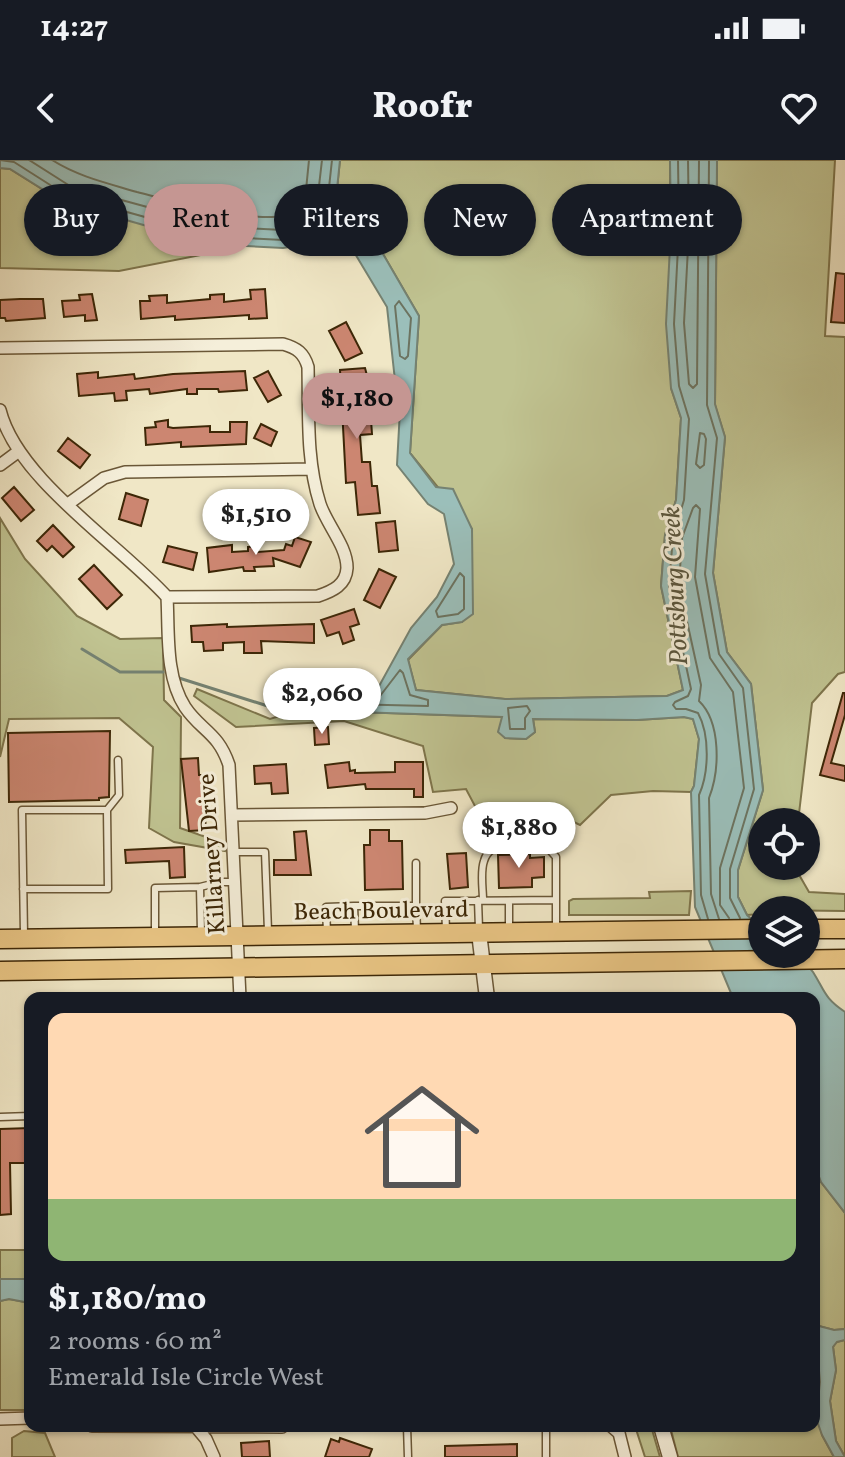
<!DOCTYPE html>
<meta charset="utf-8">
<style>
:root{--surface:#171b24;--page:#20242c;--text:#f1f3f6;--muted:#9ea1a6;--line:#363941;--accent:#c59692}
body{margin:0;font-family:Vollkorn,serif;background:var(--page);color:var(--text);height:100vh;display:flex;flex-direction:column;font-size:30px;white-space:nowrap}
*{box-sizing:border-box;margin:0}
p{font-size:26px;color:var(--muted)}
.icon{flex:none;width:44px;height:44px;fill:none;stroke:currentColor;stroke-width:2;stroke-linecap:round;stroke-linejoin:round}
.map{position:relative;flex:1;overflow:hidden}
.panel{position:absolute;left:24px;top:832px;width:796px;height:440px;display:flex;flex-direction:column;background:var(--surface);border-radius:16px;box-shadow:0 2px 6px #0004}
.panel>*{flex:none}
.top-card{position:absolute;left:24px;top:24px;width:798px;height:72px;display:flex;gap:16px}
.fabs{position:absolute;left:748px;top:648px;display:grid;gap:16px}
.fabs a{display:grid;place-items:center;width:72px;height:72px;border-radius:50%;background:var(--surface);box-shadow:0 2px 6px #0004;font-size:40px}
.price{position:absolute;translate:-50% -68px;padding:0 18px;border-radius:28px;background:#fff;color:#222;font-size:26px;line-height:52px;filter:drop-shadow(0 2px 4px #0008)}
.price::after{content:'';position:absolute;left:50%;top:48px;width:24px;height:18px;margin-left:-12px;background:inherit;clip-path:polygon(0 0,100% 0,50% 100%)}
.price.current{background:var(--accent);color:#111}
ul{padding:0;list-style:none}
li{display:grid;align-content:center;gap:16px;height:424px;padding:0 24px}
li+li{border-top:2px solid var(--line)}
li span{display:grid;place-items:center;height:248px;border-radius:16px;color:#555}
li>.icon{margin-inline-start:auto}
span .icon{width:144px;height:144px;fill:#fffc;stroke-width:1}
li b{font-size:34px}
.chip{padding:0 28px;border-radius:36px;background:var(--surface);box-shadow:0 2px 6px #0004;font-size:28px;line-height:72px}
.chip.current{background:var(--accent);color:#111}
.status{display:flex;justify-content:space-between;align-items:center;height:56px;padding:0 40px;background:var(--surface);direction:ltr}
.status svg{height:22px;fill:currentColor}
header{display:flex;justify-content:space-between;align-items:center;height:104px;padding:0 24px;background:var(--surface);font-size:36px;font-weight:800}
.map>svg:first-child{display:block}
</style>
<div class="status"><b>14:27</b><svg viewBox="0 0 49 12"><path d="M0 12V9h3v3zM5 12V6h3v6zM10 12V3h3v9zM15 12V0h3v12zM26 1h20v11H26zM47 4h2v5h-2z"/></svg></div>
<header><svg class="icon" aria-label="back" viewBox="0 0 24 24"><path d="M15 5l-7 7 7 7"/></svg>Roofr<svg class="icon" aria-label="heart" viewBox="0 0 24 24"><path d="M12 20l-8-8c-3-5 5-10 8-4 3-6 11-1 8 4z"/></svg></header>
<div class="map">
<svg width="845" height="1297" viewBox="0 0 845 1297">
<rect width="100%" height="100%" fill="#f0e7c6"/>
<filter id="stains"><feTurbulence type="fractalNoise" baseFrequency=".0025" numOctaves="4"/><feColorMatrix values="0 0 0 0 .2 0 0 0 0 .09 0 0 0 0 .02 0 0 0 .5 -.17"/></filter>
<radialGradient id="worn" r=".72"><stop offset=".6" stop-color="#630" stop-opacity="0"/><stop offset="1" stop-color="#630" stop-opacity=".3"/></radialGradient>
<path fill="#c0c391" stroke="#7e754c" stroke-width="2" d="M340 0H670L671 228 681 258 676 340 665 375 661 426 683 530 667 536 505 539 416 530 408 500 442 465 462 462 472 369 410 293 419 156 383 94 381 65 364 73 354 92 321 82 334 58Z
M717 0H835L825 176 845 177V512L838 514 812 543 798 662H762V706H794L809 732 845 734V751L762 750V754L747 755 738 737V710L763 630 751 524 727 492 713 413 725 277 715 245Z
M0 8 10 9 63 42 206 80V94L119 111 0 108Z
M0 358 25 399 77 456 120 479 163 478 164 540 181 557 180 668 226 684 225 691 174 682 149 668 153 587 119 558 9 559 0 597Z
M197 529 270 559 299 550 502 557 505 578 526 579 535 572 533 559 637 560 684 557 693 559 699 579 694 626 691 632 653 631 611 635 580 665 539 645 476 648 466 629 433 632 423 586 344 561 236 567 194 536Z
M691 731 689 755H569V741L573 739 650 738 649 732Z
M814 1003 821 1022 845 1053V1169L834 1170 819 1166 820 1222 817 1242 822 1275 834 1297H678L670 1266H814Z
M0 1090H30V1119H0Z
M9 1139 30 1143V1250H0V1141Z
M845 1180V1297L836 1281 830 1241 836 1210 833 1187 836 1182Z
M635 1266H651L660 1297H645Z
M24 1271 45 1273 55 1297H12V1278Z"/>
<path fill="#9bbfba" stroke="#758272" stroke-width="2" d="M0 0H340L334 58 321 82 283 88 226 85 168 72 63 42 10 9 0 8Z
M670 0H717L715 244 725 277 713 413 727 492 751 524 763 630 738 710V737L747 755 762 768V794H793C799 799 808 805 813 812 825 831 824 838 845 852V1053L821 1022 814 1003V838H733L695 747 691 632 694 626 699 579 693 559 684 557 637 560 533 559 535 572 526 579 505 578 498 572 502 557 299 550 286 542 287 529 313 526 378 528 411 468 437 437 454 404 444 354 428 344 397 305 400 250 388 249 387 240 397 239 387 147 354 92 364 73 381 65 383 94 419 156 410 293 436 327 453 329 472 369 473 454 462 462 442 465 408 499 416 530 505 539 667 536 683 530 661 426 665 375 676 340 681 258 671 228 666 164 671 68Z
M0 1119H30V1143L9 1139 0 1141Z
M819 1166 834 1170 845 1169V1180L837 1182 833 1187 836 1210 830 1241 836 1281 845 1297H834L822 1275 816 1258 820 1222 816 1177Z"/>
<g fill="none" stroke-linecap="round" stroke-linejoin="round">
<path stroke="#6c7360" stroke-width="2" d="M0 0 14 2 66 35 170 64 227 77 283 80 317 73 326 55 332 0
M29 0 70 26 173 54 229 67 283 70 310 64 316 52 322 0
M52 0C79 17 107 23 137 32 190 46 245 63 300 55L304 50 309 0
M678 0 679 68 674 164 679 226 689 259 684 340 673 376 669 426 691 529 688 536 675 542 673 545 676 549H686L698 553C710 575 709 613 699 635L701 735 708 759
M688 0 689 69 684 163 689 224 693 228 697 224 699 0
M709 0 707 245 717 278 705 414 719 494 743 528 754 629 730 709V738L740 758
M399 141 411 158 408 196 405 199 400 196 395 146Z
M700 273 704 274 706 279 704 305 700 308 696 304Z
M460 413 464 417V449L458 454 438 457 436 451Z
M400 510 403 513 410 535 428 540V546L306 543 303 540 304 535 313 534 380 536Z
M527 546 530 551 525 558V569H510L508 548Z
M719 759 711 734 709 638C720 610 721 562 699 541L701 525 679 425 682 378 693 348 696 345 700 349 695 417 710 498 733 532 744 628 720 708V745L729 758"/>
<path stroke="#758272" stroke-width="3" d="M82 489 120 512H163
M179 518 274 548 286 542"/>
</g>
<path fill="#cc8671" stroke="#3d2707" stroke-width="2" d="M836 113 845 114V163L831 162Z
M265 129 267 158 249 159V155L175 160V156L141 159 140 141H150L149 136 167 135V143L210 139V135L224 134V142L251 139 250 130Z
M92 134 97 160 85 161V155L64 157 62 141 80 140 79 135Z
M20 139H43L45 158 6 161 5 158H0V140Z
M346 162 362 193 345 201 329 171Z
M365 208 371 231 357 233 360 261 371 260 372 274 360 275 362 302H370L372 326H377L380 353 358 355 355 322 346 323 340 210Z
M245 211 247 230 219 232 218 229H197V234H187V229L150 234 149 229 126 231 127 240 115 241 114 233 79 236 77 214 98 212V218L134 214 135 219 173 214Z
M268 211 281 235 268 242 254 218Z
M168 260V267L173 268 210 266V272H230V262H247L246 284 181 287V282L146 285 145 268 156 267 155 262Z
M261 264 277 272 271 286 254 278Z
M68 278 90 295 80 308 58 291Z
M14 327 34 350 21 361 2 338Z
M126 333 148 340 141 366 119 359Z
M272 336 293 354 283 366 260 350Z
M237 339 238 356H234V368L215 369V356H211L210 340Z
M395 361 398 390 379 392 376 363Z
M53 365 74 387 63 397 52 386 47 391 37 381Z
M295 377 311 382 300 407 273 398 274 406 254 407 255 411H244L243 407 209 412 207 388 232 385V392L248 391V387L258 386V392L284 390 286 384 292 386Z
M168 386 197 393 193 410 163 402Z
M94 405 122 435 107 449 79 419Z
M379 409 396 417 380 448 364 440Z
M354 449 359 464 350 467 354 480 343 484 339 472 327 476 321 460Z
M227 464V467L314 464V483L261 481 262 493H244V482L223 483V490L204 491 203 482H192L191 466Z
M843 533H845V555L831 603 845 606V621L820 615Z
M328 567 329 584 315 585 314 568Z
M110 571 109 637 99 638V640L9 642 8 573Z
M198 598 199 615H202L206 670 189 671 181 599Z
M349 602 350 611 355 610V613L395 612V602H423V637H414V629H366L365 624 328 628 325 605Z
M286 604 288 633 272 634 271 623 255 624 254 606Z
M370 670H389V681H402L403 729 365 730 364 685H370Z
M306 671 311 715H274V700H296L294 672Z
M184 687 185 717 170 718 169 701 126 703 125 690Z
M466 693 468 727 450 729 447 694Z
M530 694V698L544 697V717L532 718V727L499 728 498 695Z
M30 968V1003H10L11 1054 0 1055V969Z
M340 1278 372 1289 369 1297H325L331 1279 339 1282Z
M269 1281 270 1297H242L241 1283Z
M517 1284V1297H445V1286Z"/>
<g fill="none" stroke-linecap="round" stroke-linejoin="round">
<defs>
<path id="service" d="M234 692H265L268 771
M200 727 220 722H235
M23 729H108L107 650
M478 740 479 769
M483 740C483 729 480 712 484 701 491 676 528 685 547 687L556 697V768
M509 741V769
M354 746H416L417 770
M416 746V703
M446 771 445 741 555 740
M327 773 326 747 354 746 355 770
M155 774V728L200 727 201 772
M24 775 22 650H107L119 635 118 600
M0 957 30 956
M407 1266 408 1297
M546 1266V1297"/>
<path id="minor" d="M0 188 283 184C297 188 304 193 308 207 309 253 306 300 320 344 327 365 347 386 347 408 346 425 333 431 318 436L167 437
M0 250C17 319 119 384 167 437 169 472 165 516 185 547 201 571 218 572 229 605L240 838
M0 305 19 291
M68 344 104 318 125 312 312 309
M233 655 425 653 451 648
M0 1259 30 1258
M92 1266 282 1267
M611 1266 619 1273 625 1297
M196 1267 206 1279 214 1297"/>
<path id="tertiary" d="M479 773 487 838
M661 1266 670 1297"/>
<path id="trunk" d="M806 769H845
M0 779 762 769
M0 811 845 799"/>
</defs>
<use href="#service" stroke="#6a5737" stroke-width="9"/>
<use href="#minor" stroke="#6a5737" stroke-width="14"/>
<use href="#tertiary" stroke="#6a5737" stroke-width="17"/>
<use href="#trunk" stroke="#3d2707" stroke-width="21"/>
<use href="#service" stroke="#f5efda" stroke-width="6"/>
<use href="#minor" stroke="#f5efda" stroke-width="11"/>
<use href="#tertiary" stroke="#f5efda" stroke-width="14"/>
<use href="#trunk" stroke="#e8c483" stroke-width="18"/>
</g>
<g text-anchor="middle" stroke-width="6" stroke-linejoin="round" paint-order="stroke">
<g font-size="24" fill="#3d2707" stroke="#f5efda">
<text transform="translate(211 694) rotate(-94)" y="8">Killarney Drive</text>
<text transform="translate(381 750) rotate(-1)" y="8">Beach Boulevard</text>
</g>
<g font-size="26" font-style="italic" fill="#59553d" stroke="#f5efda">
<text transform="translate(674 426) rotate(-93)" y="9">Pottsburg Creek</text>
</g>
</g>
<rect width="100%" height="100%" filter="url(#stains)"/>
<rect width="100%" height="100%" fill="url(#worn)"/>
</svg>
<div class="fabs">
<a><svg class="icon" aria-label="locate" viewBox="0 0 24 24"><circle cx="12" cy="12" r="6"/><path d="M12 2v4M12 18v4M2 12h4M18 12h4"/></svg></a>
<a><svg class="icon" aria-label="layers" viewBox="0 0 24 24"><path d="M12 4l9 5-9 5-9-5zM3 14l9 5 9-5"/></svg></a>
</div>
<b class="price current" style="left:357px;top:281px">$1,180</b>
<b class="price" style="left:256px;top:397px">$1,510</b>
<b class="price" style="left:322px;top:576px">$2,060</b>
<b class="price" style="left:519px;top:710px">$1,880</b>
<div class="top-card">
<a class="chip">Buy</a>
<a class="chip current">Rent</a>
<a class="chip">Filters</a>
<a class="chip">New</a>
<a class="chip">Apartment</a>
</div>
<section class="panel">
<ul>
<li><span style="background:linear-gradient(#ffd9b3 75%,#8fb573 0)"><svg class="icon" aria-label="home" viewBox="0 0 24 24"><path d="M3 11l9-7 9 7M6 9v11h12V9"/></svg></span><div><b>$1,180/mo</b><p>2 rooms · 60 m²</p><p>Emerald Isle Circle West</p></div></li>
</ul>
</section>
</div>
